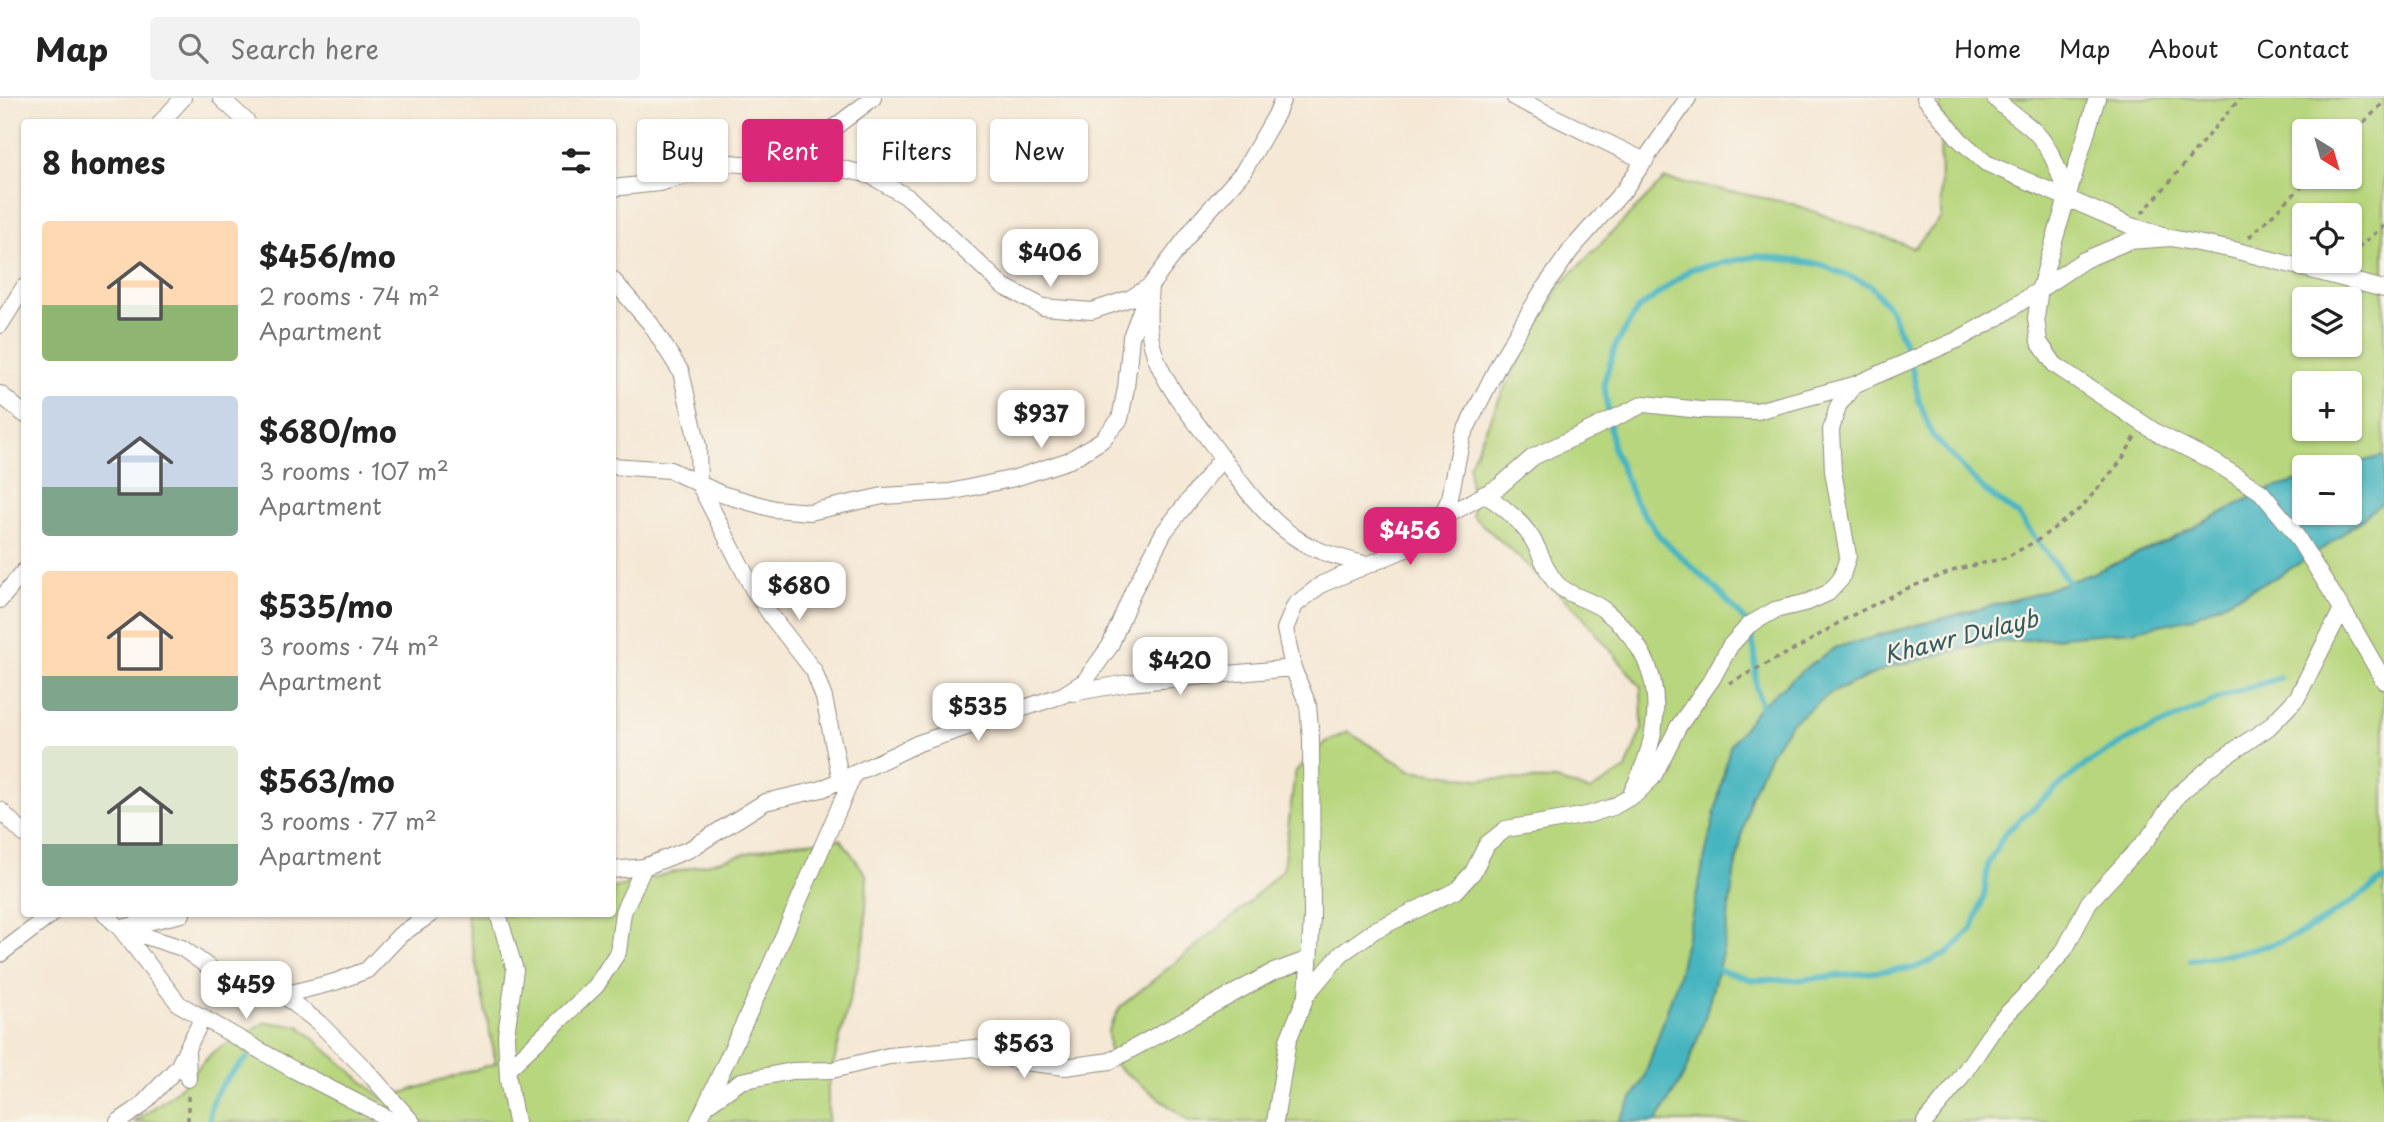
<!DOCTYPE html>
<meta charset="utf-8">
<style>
:root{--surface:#fff;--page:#f2f2f2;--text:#222;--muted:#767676;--line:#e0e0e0;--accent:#db2777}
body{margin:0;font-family:"Playpen Sans",sans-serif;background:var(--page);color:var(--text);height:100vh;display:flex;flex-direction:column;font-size:26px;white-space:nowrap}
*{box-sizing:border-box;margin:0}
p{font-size:23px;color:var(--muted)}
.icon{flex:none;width:38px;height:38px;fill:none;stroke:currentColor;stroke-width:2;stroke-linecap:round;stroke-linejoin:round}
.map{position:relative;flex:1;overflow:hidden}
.details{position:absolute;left:21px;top:21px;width:595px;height:798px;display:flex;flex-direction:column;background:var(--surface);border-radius:7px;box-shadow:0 2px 5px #0004}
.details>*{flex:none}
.banner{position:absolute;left:637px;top:21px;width:665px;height:63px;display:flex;gap:14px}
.needle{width:46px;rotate:143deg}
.tools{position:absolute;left:2292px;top:21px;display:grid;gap:14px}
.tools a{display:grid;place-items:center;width:70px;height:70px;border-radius:7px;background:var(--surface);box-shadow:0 2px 5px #0004;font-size:35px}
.price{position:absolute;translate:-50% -60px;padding:0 16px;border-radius:14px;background:#fff;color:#222;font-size:23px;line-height:46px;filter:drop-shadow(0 2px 4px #0008)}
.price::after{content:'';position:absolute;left:50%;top:42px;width:21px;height:16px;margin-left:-10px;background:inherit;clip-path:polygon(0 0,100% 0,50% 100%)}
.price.active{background:var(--accent);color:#fff}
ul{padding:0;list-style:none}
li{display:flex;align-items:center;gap:21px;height:175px;padding:0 21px}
li span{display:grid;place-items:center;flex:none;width:196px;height:140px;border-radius:7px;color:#555}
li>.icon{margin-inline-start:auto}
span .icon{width:84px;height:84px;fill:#fffc;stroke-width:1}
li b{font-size:30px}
h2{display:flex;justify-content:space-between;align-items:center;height:84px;padding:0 21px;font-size:30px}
.chip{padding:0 24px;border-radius:7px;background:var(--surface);box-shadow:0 2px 5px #0004;font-size:24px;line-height:63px}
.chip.active{background:var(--accent);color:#fff}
header{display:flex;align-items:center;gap:42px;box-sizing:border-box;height:98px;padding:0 35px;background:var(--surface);border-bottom:2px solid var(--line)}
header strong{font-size:33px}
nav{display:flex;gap:38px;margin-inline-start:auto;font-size:24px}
.search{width:490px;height:63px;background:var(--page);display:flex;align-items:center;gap:18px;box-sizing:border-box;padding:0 24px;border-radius:7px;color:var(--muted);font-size:26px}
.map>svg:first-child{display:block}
</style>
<header>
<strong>Map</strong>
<div class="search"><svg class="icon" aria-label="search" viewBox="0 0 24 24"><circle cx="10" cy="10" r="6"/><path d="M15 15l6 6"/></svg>Search here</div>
<nav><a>Home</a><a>Map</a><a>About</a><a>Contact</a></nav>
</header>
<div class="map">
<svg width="2384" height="1024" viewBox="0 0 2384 1024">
<rect width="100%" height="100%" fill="#f7f3e8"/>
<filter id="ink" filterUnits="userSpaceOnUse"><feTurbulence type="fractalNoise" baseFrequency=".0143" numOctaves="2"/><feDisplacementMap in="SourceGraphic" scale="14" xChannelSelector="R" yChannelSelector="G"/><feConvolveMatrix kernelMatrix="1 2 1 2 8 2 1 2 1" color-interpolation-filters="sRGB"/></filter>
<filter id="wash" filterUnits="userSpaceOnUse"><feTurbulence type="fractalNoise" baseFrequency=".00686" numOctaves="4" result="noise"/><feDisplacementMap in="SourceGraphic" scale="28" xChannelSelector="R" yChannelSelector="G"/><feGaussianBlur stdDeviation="1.57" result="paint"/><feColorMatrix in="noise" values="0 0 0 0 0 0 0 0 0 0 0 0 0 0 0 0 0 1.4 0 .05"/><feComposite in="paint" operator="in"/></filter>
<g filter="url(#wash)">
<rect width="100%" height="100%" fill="#f5e8d5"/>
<path fill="#b7d67d" stroke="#718054" stroke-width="2" fill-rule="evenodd" d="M1940 0H2384V358L2341 369H2305V381L2261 394 2170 442 2093 475 2032 497 1877 537 1730 648 1677 883 1643 983 1618 1024H1190L1110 963 1108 933 1120 909 1241 812 1283 771 1295 674 1326 644 1348 634 1410 672 1477 681 1556 682 1590 693 1626 671 1642 630 1641 589 1579 514 1473 418 1469 368 1504 291 1561 186 1665 81 1790 105 1914 150 1941 120ZM2305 33H2350V79H2305ZM2305 117H2350V163H2305ZM2305 201H2350V247H2305ZM2305 285H2350V331H2305Z
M2384 403V1024H1656L1684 977 1704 923 1724 848 1734 776 1750 699 1770 656 1791 625 1831 595 1889 569 1988 545 2059 540 2278 478 2326 449Z
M841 741 867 778 865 839 828 988V1024H135L175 994 213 954 266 924 299 928 383 1001 496 965 466 817 612 816 613 790 782 746Z"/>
<path fill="#47b5c0" stroke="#397076" stroke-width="2" d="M2384 358V403L2377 409 2326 449 2278 478 2192 520 2132 533 1988 545 1889 569 1831 595 1791 625 1770 656 1750 699 1734 776 1724 848 1704 923 1684 977 1656 1024H1618L1643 983 1677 883 1730 648 1760 608 1808 568 1837 549 2032 497 2093 475 2170 442 2261 394 2305 381V415H2350V369H2341Z"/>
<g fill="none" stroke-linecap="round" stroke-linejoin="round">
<path stroke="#47b5c0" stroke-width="6" d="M1763 613 1756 588 1755 556 1749 527 1717 492 1661 440 1635 403 1613 350 1604 284 1616 247 1637 212 1691 171 1758 158 1819 166 1870 187 1891 212 1910 261 1919 303 1932 337 1983 391 2018 417 2073 490
M2191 862C2225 857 2261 852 2292 839 2325 824 2354 802 2384 781
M1712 870 1752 882H1796L1914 870 1947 856 1973 830 1984 798 1988 766 2005 735 2049 696 2085 667 2125 643 2232 595 2280 580
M210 1024C208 996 228 979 247 960"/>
</g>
</g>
<g filter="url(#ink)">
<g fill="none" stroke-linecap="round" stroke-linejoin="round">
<defs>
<path id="minor" d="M221 0 247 24
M1515 0 1645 63
M1925 0 1960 42 1986 65 2131 128 2162 137
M1995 0C2007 14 2024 22 2037 36 2054 54 2060 78 2068 101
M2097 0 2040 190 2036 220 2039 244 2055 267 2157 335 2216 365 2261 394 2292 431 2349 522 2384 583
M161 24 183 0
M781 70 873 0
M612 90 659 85 731 65 781 70 834 69 870 77 909 100 1003 188 1043 209 1092 213 1131 200 1150 188C1148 212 1147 234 1155 257 1166 289 1189 315 1209 342 1234 375 1259 414 1293 438 1314 454 1342 460 1367 467
M612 181 650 225 681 274 698 348 699 386 753 491 772 519 814 573 824 600 841 683
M0 227 24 189
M0 296 24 316
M612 368 670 372 721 396 774 411 810 414 883 398 950 394 1015 380 1070 362 1102 342 1120 321 1126 290 1131 239 1150 188 1196 127 1243 74 1276 17 1283 0
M1484 396C1503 408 1519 421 1531 439 1541 454 1545 473 1557 486 1570 499 1590 501 1604 512 1668 562 1666 626 1632 694
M1439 422 1450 400 1462 339 1501 262 1542 193 1571 152 1624 92 1688 0
M0 502 24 473
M1072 595 1128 585 1293 570
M0 712 24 736
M612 772 644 769 690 751 765 704 822 691 919 645 1063 597 1085 583 1110 548 1133 493 1164 434 1222 360
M105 816 120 830 179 906 294 972 395 1024
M498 816 515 872 506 937 508 981 516 1024
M120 830 182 850 231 885 254 893 283 897 335 884 367 872 400 837 431 816
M122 830 182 816
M0 856 52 816
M1307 896 1312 820 1311 641 1308 607 1293 570 1285 531 1295 507 1322 486 1408 450 1426 437 1439 422 1500 388 1533 359 1644 306 1700 312 1757 313 1854 287
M283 897 319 925 366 972 412 1024
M187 954 188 981
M508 971 596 888 618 854 623 814 644 769
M708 1006 741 983 792 973 832 972 889 958 974 950 1016 963 1065 969 1110 963 1271 875 1309 861
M118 1024 140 1009 178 969 203 919
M698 1024 766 878 853 678
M1275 1024 1288 942 1307 896 1341 856 1375 832 1457 792 1473 774 1487 746 1506 731 1587 717 1613 709 1637 695 1653 679 1678 629 1712 581 1730 548 1749 527 1775 512 1808 504 1828 495 1841 481 1848 458 1833 373 1831 332 1838 308 1854 287 1957 242 1997 220 2084 162 2129 143 2171 140 2234 152 2384 191
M1925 1024 1957 985 1997 926 2035 887 2065 851 2089 804 2149 739 2178 697 2214 666 2269 629 2297 600 2342 511"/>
</defs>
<use href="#minor" stroke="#908a80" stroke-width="18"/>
<path stroke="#908a80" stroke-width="3.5" stroke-dasharray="5 5" stroke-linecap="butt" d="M2350 39 2384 4
M2142 115C2177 78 2206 37 2241 0
M2249 139 2312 79
M2350 156 2384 128
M1729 585 1803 547 1843 522 1903 492 1958 471 2005 460 2038 442 2082 409 2121 363 2135 339
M188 998V1024"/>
<use href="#minor" stroke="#fff" stroke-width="16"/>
</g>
</g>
<g text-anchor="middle" stroke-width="5" stroke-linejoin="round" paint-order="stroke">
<g font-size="23" font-style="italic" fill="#355b5f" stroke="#f7f3e8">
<text transform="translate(1961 539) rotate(-14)" y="8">Khawr Dulayb</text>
</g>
</g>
</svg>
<div class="tools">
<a><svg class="needle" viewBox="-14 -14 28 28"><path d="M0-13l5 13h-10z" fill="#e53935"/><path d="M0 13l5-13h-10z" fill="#767676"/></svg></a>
<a><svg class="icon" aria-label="locate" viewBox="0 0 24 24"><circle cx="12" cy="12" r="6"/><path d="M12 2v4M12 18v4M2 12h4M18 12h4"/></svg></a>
<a><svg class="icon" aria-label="layers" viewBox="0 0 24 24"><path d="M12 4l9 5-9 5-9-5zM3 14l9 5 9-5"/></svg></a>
<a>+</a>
<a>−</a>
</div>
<b class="price" style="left:1050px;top:191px">$406</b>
<b class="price" style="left:1041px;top:352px">$937</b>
<b class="price active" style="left:1410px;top:469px">$456</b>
<b class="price" style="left:799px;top:524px">$680</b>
<b class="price" style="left:1180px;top:599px">$420</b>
<b class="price" style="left:978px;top:645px">$535</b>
<b class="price" style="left:246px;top:923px">$459</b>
<b class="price" style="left:1024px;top:982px">$563</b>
<div class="banner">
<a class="chip">Buy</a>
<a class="chip active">Rent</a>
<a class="chip">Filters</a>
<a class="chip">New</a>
</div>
<section class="details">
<h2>8 homes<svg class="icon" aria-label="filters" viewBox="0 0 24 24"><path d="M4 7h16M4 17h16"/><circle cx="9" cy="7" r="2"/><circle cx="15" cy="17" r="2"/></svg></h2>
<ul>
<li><span style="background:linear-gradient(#ffd9b3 60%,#8fb573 0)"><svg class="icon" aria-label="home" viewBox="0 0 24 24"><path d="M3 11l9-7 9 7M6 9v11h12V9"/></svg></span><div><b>$456/mo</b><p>2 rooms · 74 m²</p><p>Apartment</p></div></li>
<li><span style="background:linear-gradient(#c9d6e8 65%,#7fa58c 0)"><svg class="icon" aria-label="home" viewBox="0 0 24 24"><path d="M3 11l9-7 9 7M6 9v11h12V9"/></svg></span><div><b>$680/mo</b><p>3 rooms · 107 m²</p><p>Apartment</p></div></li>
<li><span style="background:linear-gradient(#ffd9b3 75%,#7fa58c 0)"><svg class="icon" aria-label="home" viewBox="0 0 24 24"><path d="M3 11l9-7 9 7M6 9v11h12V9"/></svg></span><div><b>$535/mo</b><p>3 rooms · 74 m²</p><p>Apartment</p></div></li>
<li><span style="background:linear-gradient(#dfe7d0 70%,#7fa58c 0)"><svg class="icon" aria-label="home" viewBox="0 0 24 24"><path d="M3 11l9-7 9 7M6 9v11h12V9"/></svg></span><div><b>$563/mo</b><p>3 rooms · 77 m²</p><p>Apartment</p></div></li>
</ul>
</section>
</div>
